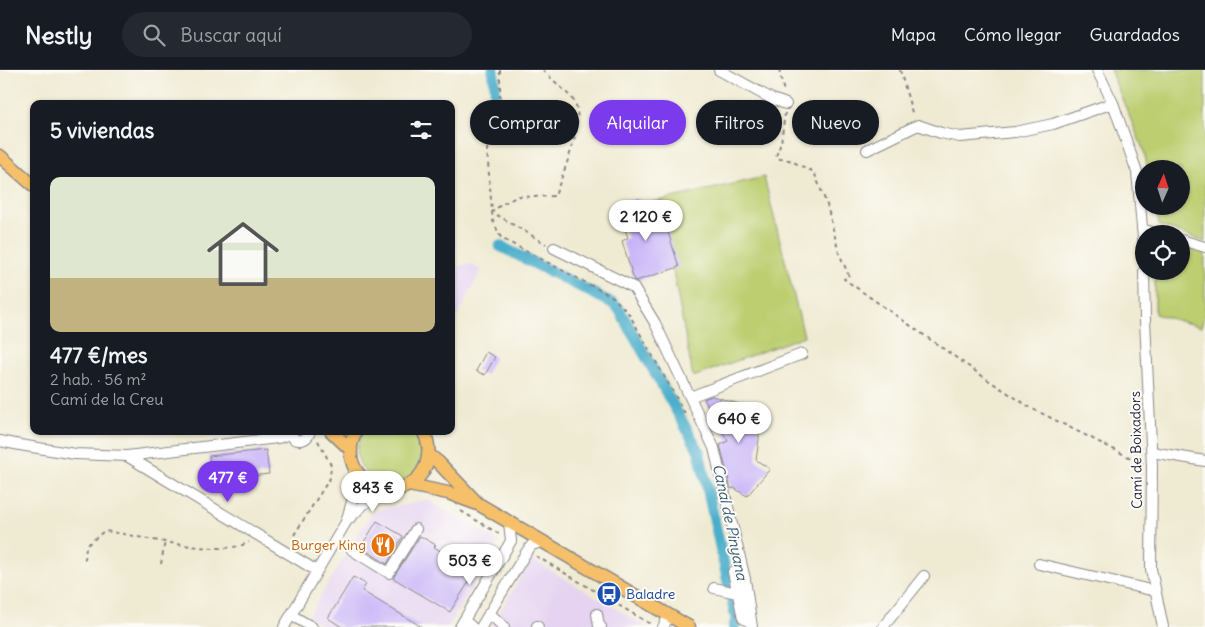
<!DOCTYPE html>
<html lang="es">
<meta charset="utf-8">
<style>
:root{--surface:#171b24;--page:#242831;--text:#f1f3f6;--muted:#9ea1a6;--line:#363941;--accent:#7c3aed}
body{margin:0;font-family:Delius,sans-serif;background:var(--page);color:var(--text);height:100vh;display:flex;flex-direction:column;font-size:19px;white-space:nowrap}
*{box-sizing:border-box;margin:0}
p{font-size:16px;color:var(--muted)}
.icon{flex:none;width:28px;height:28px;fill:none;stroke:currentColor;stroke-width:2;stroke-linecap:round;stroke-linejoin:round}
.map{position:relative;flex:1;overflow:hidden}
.drawer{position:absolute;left:30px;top:30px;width:425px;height:335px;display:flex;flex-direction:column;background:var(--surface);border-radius:10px;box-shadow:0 1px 4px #0004}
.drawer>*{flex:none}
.hud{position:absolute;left:470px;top:30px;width:475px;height:45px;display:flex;gap:10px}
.needle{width:32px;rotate:3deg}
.tools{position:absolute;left:1135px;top:90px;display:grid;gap:10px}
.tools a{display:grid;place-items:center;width:55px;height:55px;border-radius:50%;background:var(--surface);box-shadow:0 1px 4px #0004;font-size:25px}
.price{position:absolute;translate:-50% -42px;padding:0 11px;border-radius:18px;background:#fff;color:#222;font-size:16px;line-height:32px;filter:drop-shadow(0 1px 2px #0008)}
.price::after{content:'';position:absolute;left:50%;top:30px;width:15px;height:11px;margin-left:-8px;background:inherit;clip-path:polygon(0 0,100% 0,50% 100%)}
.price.active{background:var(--accent);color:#fff}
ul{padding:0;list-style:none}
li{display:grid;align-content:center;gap:10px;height:265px;padding:0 20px}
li+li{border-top:1px solid var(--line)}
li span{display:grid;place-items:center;height:155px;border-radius:10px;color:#555}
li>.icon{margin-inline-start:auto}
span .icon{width:90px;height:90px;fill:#fffc;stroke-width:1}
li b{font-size:21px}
h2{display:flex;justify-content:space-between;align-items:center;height:60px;padding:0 20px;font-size:21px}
.pill{padding:0 18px;border-radius:22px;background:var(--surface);box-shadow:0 1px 4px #0004;font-size:18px;line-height:45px}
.pill.active{background:var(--accent);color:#fff}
header{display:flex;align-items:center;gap:30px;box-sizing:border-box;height:70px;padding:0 25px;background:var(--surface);border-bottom:1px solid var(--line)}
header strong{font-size:24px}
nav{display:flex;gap:28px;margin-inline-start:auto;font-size:18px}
.search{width:350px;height:45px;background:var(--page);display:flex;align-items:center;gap:12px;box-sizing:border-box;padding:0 18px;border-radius:28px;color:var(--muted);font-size:19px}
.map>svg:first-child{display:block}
</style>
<header>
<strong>Nestly</strong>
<div class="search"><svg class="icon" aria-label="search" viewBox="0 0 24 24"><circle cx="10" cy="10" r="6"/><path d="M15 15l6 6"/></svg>Buscar aquí</div>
<nav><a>Mapa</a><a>Cómo llegar</a><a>Guardados</a></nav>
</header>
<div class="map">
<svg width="1205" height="557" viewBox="0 0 1205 557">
<rect width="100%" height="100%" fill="#fdfcf7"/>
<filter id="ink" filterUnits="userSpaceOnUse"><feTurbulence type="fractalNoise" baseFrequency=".02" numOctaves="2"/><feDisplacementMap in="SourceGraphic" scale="10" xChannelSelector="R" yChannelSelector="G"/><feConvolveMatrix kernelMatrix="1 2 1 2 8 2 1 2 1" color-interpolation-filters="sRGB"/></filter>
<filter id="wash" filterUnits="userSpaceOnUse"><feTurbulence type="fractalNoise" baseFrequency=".0096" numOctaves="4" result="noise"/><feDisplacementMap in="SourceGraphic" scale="20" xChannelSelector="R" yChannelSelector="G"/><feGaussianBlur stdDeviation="1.12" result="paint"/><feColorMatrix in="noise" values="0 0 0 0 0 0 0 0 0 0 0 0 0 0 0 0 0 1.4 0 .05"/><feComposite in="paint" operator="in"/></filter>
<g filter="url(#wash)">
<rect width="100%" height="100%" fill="#efead2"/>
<path fill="#e5d3f1" d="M470 194 481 200 451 258V198Z
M423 430H428L499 472 448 557H325L308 547 370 445 381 438 399 436Z
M531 489 647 557H491Z"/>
<path fill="#bcce70" stroke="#6f7856" d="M1110 0H1205V172L1159 155 1156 136H1181V99H1148L1143 79Z
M764 107 804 266 693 307 662 143 640 135Z
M1181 175 1205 181V242L1201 257 1155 244V201H1181Z
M364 361H415C421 370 424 380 420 391 406 436 335 405 364 361Z"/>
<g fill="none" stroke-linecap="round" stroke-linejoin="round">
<path stroke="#4cafcb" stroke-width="11" d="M485 49C498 34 496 18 493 0
M500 176 612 233 619 239 699 381 736 549 734 557"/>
</g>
<g id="blocks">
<path fill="#c6b1f8" d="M639 129 644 148 662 143 679 197 636 211 634 210 622 171 628 168 617 133Z
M486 282 495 287 485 305 476 301Z
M712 326 743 335 754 344 759 355V369L756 390 770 399 747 426 734 418 731 419 720 375 728 371 704 329Z
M266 380 269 404 211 410 209 386Z
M377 451 403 466 387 494 361 477Z
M420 466 436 475 434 477 475 502 450 542 393 508Z
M353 507 366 514 362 521 422 557H342L328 548Z"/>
</g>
</g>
<g filter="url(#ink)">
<use href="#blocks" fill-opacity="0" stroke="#888686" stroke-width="1"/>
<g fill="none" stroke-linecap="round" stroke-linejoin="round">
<defs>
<path id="minor" d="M719 0 772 29 786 34
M1097 0 1113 33 1137 102 1144 179
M867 80 918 55 941 63 960 67 1015 62 1053 54 1113 33
M1142 159 1158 164
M1181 170 1205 177
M554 178 633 217 655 253 714 378 745 509 752 557
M1144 201 1145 250 1152 396 1151 499 1163 557
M690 327 802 284
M290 361 294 369C302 372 308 369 310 361
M0 371 20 375 75 384 127 386 278 368 290 364
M1152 382 1205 391
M127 386 317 501
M349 449 363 435 385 419
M352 480 389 503 416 459
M1039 494 1155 521
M733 502 743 548 751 553
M714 518 737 523
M489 543 504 557
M597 544 599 556 601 557
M291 545 312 557
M464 550 472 557
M537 556 538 557
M284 557 346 452 354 425V396
M460 557 511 471 509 452
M481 557 527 481 532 475 541 472
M663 557 669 546
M883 557 924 506"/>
<path id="major" d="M0 86 34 116
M331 361 351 380
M356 361C330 412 406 444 426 395 430 384 429 371 423 361
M428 384 438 392 478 434
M409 415 448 423 480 435 689 557"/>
</defs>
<use href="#minor" stroke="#888686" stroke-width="12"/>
<use href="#major" stroke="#888686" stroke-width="15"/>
<path stroke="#888686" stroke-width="2" stroke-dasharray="4 4" stroke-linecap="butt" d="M500 0V25L498 39 492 49 487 80 492 142 493 151 501 168 613 227 629 244 687 347
M543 0C550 8 571 25 575 33 585 53 562 105 555 126L533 127 519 126 502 134 492 142 546 174
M779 0 784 22
M900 0 913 46
M785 43 781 73 776 86 780 89 789 90 814 102 827 135 839 183 849 206 844 209 988 310 1031 338 1143 394
M461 441 499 464
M294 465 330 408 331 395 317 369
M536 486 652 555
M85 490 86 476 104 461C139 465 221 489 249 472
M161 494 165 471"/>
<use href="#minor" stroke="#fff" stroke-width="10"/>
<use href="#major" stroke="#f6c06b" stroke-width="12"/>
</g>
</g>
<defs>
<symbol id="restaurant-disc" viewBox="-11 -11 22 22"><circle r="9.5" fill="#e8710a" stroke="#fdfcf7"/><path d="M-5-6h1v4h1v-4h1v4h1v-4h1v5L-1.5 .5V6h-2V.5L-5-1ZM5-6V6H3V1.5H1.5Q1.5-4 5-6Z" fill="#fff"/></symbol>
<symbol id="bus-disc" viewBox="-11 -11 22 22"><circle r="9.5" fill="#1a4fb4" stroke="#fdfcf7"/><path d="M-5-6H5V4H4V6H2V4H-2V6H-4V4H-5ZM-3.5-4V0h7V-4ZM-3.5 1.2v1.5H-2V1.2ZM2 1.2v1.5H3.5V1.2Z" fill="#fff"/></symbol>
</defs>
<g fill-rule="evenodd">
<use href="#restaurant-disc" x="369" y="461" width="28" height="28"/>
<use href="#bus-disc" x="595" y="510" width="28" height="28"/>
</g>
<g text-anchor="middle" stroke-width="4" stroke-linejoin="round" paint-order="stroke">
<g font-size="14" fill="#22223b" stroke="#fdfcf7">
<text transform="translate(1136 380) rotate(-91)" y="5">Camí de Boixadors</text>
</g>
<g font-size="14" fill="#c56008" stroke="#fdfcf7" text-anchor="end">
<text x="366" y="480">Burger King</text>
</g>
<g font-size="14" fill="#164399" stroke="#fdfcf7" text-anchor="start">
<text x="626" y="529">Baladre</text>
</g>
<g font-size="15" font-style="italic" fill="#335a75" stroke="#fdfcf7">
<text transform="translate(730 452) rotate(78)" y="5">Canal de Pinyana</text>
</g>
</g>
</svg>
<div class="tools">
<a><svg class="needle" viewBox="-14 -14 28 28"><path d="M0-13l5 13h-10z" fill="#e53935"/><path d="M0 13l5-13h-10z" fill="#9ea1a6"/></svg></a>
<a><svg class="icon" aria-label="locate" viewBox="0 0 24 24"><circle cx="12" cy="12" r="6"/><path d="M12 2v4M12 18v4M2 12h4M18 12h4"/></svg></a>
</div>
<b class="price" style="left:646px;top:172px">2 120 €</b>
<b class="price" style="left:739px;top:374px">640 €</b>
<b class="price active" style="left:228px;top:433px">477 €</b>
<b class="price" style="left:373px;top:443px">843 €</b>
<b class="price" style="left:470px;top:516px">503 €</b>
<div class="hud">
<a class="pill">Comprar</a>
<a class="pill active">Alquilar</a>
<a class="pill">Filtros</a>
<a class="pill">Nuevo</a>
</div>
<section class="drawer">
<h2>5 viviendas<svg class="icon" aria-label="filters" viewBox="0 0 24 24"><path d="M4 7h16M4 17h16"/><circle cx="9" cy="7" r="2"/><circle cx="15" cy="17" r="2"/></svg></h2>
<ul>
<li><span style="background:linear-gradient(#dfe7d0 65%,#c2b280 0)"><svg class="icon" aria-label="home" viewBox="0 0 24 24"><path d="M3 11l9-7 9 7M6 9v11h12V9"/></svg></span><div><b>477 €/mes</b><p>2 hab. · 56 m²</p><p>Camí de la Creu</p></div></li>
</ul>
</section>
</div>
